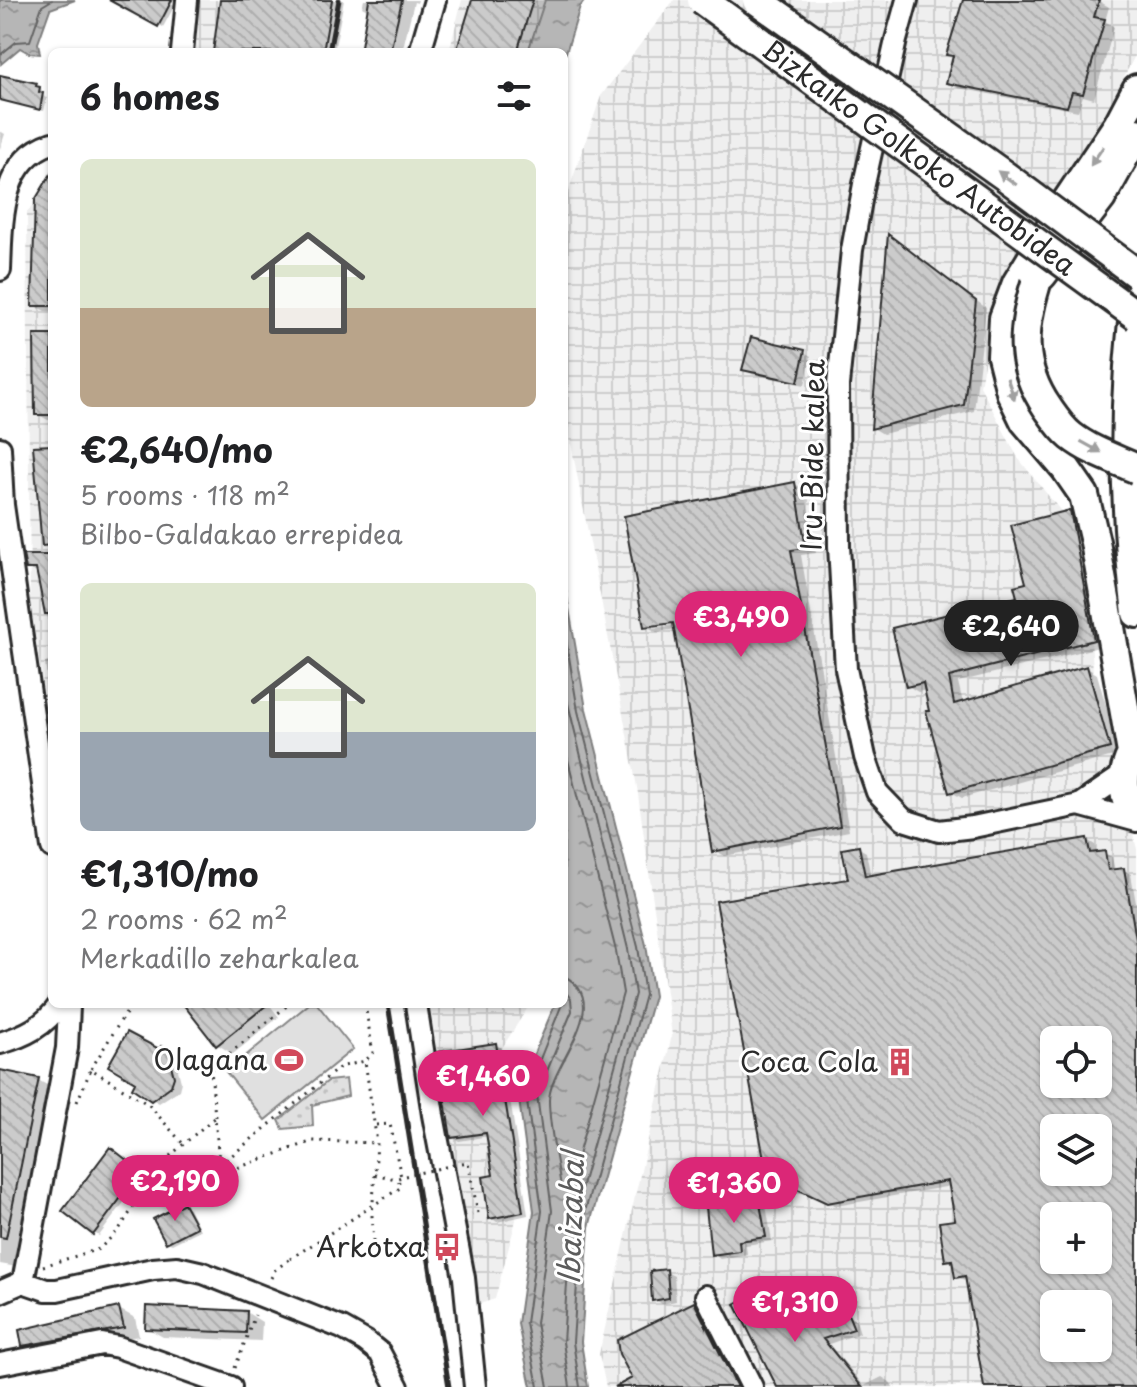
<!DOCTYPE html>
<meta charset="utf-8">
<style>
:root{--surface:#fff;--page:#f6f6f6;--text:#202124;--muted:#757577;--accent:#db2777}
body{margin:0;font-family:"Playpen Sans",sans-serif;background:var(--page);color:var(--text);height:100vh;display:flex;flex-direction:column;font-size:30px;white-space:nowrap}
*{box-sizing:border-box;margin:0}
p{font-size:26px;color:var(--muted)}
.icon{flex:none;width:44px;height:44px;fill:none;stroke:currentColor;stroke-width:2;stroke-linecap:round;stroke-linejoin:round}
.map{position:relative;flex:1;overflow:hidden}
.sheet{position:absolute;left:48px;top:48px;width:520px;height:960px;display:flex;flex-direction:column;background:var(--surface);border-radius:12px;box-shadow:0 2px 6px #0004}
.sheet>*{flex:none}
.fabs{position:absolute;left:1040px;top:1026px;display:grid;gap:16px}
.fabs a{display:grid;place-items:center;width:72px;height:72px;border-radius:12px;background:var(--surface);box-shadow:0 2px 6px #0004;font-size:40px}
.price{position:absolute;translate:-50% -68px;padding:0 18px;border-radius:28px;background:var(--accent);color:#fff;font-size:26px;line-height:52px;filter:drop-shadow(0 2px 4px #0008)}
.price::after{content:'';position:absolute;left:50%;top:48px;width:24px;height:18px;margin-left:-12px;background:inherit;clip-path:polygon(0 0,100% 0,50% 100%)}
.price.on{background:#222;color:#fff}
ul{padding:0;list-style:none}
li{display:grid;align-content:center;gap:16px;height:424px;padding:0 32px}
li span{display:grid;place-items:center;height:248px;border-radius:12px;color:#555}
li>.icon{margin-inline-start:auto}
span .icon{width:144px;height:144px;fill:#fffc;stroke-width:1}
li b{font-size:34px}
h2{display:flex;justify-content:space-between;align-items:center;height:96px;padding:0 32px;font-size:34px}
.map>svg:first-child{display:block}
</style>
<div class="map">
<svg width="1137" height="1387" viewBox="0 0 1137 1387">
<defs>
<pattern id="industrial-grid" width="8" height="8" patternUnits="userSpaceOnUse" patternTransform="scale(2)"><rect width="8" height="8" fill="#efefef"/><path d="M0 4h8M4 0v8" fill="none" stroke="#cdcdcd"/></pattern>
<pattern id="park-dots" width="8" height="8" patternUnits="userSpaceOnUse" patternTransform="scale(2)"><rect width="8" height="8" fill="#e0e0e0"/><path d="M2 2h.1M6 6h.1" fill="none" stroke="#c0c0c0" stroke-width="1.8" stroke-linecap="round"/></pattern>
<pattern id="water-ripples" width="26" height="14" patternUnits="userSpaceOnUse" patternTransform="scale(2)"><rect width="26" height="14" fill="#b6b6b6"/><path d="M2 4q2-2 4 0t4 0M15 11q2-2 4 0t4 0" fill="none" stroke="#949494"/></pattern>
<pattern id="building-back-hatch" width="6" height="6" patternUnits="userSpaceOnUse" patternTransform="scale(2)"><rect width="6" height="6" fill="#cbcbcb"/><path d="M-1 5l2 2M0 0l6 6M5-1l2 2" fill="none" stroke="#aeaeae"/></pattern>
</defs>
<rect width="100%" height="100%" fill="#fff"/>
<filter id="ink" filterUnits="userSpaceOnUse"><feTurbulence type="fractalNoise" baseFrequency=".0125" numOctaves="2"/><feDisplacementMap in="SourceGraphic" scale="16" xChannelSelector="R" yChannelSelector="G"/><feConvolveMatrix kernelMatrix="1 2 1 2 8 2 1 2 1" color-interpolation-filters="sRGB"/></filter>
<g filter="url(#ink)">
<path fill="url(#industrial-grid)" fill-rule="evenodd" d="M198 0H332L321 52H193Z
M462 0H545L528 52H449Z
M674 0H1137V52L1091 139 997 293 980 386 1018 458 1072 525 1089 604 1094 688 1137 849V1387H606L599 1354 672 1035 637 787 564 407V204L601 96ZM1054 1040H1098V1084H1054ZM1054 1128H1098V1172H1054ZM1054 1216H1098V1260H1054ZM1054 1304H1098V1348H1054Z
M52 186V741L30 601 27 212Z
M430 1004H530L495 1059 516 1220 495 1299 476 1305Z"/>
<path fill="url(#park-dots)" stroke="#868686" stroke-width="2" d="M346 1079 348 1096 312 1105 313 1126 283 1129 279 1120 328 1081Z"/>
<path fill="#e0e0e0" stroke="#868686" stroke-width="2" d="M309 1004H317L353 1049 265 1120 226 1072Z"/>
<path fill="url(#water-ripples)" stroke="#7e7e7e" stroke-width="2" d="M0 0H75L50 9 38 43 40 54 29 53 20 48 1 64Z
M545 0H585L580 7 564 59V52H528Z
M564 579 586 709 646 945 654 996 589 1227 581 1342 588 1387H531L518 1324 534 1211 518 1092 555 1004H564Z"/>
<path fill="#0003" fill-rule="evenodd" d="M120 0H165L175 5 163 27 118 3Z
M222 0H344L334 52H215Z
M364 0H418L417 3 414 2 402 52H362L369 11 362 7Z
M474 0H544L528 52H467L460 48Z
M965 0H1097L1109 7 1105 21 1114 27 1094 99 1083 96 1078 111 958 88 948 82 955 57 948 54Z
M0 77 41 88 43 96 47 98 44 111 0 100Z
M0 131 5 134 0 149Z
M52 181V311H45L34 305Z
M899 242 986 308 974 411 883 434 873 428Z
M52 337V420H48L37 414Z
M804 352 811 356 805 385 752 374 744 369Z
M795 484 805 490 816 553 801 555 849 831 725 856 714 850 676 629 657 632 646 626ZM683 620V624L653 628V624Z
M1070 512 1080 518 1103 646 958 682 963 703 1087 668 1097 674 1120 754 962 798 951 792 926 690 918 692 908 686 1019 598Z
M52 558V638L39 574 27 568Z
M52 661V693L49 691 45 663Z
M1087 840 1095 845 1096 854 1104 853 1112 857 1115 871 1123 870 1131 874 1137 909V1387H986L967 1281 957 1277 955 1264 947 1260 957 1221 951 1186 836 1206 777 1178 859 848 866 852 871 877ZM1054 1040H1098V1084H1054ZM1054 1128H1098V1172H1054ZM1054 1216H1098V1260H1054ZM1054 1304H1098V1348H1054Z
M185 1004H269L279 1017 233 1054 218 1045Z
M496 1045 502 1048 528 1215 497 1222 491 1218 495 1177 489 1136 459 1141 453 1137Z
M162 1049 183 1061 178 1070 181 1082 179 1090 159 1103 152 1099Z
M38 1080 54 1089 17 1267 0 1264V1086Z
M115 1152 145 1174 99 1236 94 1233Z
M759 1200 766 1205 772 1241 746 1245 747 1254 720 1259 713 1254Z
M184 1205 189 1208 200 1230 172 1244 167 1242Z
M666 1272 674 1276 676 1301 662 1304 654 1299Z
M773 1286 780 1291 783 1309 794 1307 802 1312 815 1327 848 1316 856 1320 860 1333 829 1344 864 1386 882 1377 890 1382 893 1387H779Z
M694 1304 702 1308 741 1387H618L635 1379Z
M119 1309 135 1318 139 1336 40 1354 24 1345Z
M246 1312 262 1322 261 1341 163 1337 147 1328Z"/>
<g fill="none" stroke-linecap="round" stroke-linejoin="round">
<path stroke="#636363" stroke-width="2" d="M0 55 16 42 30 41 42 6 52 0
M564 627 578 711 638 947 645 995 581 1226 573 1342 580 1387
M564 687 628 949 635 994 571 1225 563 1342 570 1387
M564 744 616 951 623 993 569 1188 565 1190 561 1187C557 1159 549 1128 549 1100 550 1064 616 1003 564 976
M538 1387 526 1323 542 1211 526 1094 562 1004
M548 1387 536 1323 552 1211 537 1095 572 1011 571 999 564 990"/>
</g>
<path fill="url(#building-back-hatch)" stroke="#2b2b2b" stroke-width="2" fill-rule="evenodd" d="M109 0H172L158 27Z
M220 0H332L323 52H213Z
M369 0H402L390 52H360Z
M472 0H533L517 52H469L457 49Z
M963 0H1099L1094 17 1105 19 1083 94 1072 92 1067 107 946 83 953 56 946 55Z
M0 75 37 83 36 86 40 87 39 92 43 93 40 110 0 100Z
M52 172V306H32L35 200Z
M888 234 976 301 964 405 871 429Z
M34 335H52V415H35Z
M751 337 805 350 798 382 742 370Z
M52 445V545L42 546 33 446Z
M795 482 806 548 791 550 840 826 712 852 673 623 644 627 624 516Z
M1070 510 1094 640 949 677 954 704 1087 666 1110 748 949 793 926 711H929L923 683 906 687 892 628 1017 597 1014 586 1026 583 1011 525Z
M23 555H52V614H45L36 569H26Z
M1087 838 1090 853 1105 851 1108 870 1124 868 1137 945V1387H984L965 1276 955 1278 952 1260 945 1261 939 1222 955 1220 948 1181 827 1203 767 1175 716 901 848 879 842 849 859 846 865 876ZM1054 1040H1098V1084H1054ZM1054 1128H1098V1172H1054ZM1054 1216H1098V1260H1054ZM1054 1304H1098V1348H1054Z
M183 1004H268L216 1046Z
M127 1032 159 1049 161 1046 177 1055 171 1065 174 1077 171 1086 151 1101 132 1088 135 1082 108 1066Z
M496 1043 523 1212 489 1219 483 1177 493 1175 486 1133 451 1138 437 1052Z
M0 1070 39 1078 6 1238 0 1237Z
M110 1147 141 1171 93 1235 62 1211Z
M759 1198 766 1237 739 1241 740 1251 711 1255 706 1207Z
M184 1203 197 1227 166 1243 153 1219Z
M667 1269 669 1298 652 1301 650 1271Z
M773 1284 777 1308 795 1305 812 1326 848 1314 854 1329 823 1339 862 1387H777L735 1304Z
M694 1302 737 1387H615L632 1378 619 1354 617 1340Z
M146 1306 247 1311 246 1333 145 1329Z
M119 1307 124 1328 22 1346 19 1330Z"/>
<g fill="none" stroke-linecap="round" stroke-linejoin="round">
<defs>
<path id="minor" d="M907 0 896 40 864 184 852 250 838 385 839 546 846 669 865 757 877 792 904 820 939 831 973 827 1079 805 1123 775
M182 52 187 0
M420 52 435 0
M0 270C2 221 0 160 52 143
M0 448 3 505 52 847
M1079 805 1137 821
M416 1004 433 1115 464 1278 475 1387
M0 1043C25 1036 45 1026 60 1004
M23 1282 67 1048 69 1007 63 1004
M0 1292 23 1282 46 1290H57L153 1269 177 1267 203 1273 342 1328 365 1341 380 1353 398 1387
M706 1296 752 1387
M0 1364 102 1344 118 1347 231 1387"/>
<path id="highway" d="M1042 275 1101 198 1137 133
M1137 291C1122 396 1124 508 1137 613
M1137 746C1121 769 1119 795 1137 816
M1132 753 1095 542 1084 495 1066 469 1025 421 1011 392 1002 356 1004 318 1017 283 1067 201 1118 125 1137 89"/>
</defs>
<use href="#minor" stroke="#2b2b2b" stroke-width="26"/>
<use href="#highway" stroke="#2b2b2b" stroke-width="34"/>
<path stroke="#2b2b2b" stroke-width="3" stroke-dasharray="2 6" stroke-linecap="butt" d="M365 1004 373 1053 365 1061 377 1143
M91 1069 123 1017 134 1004
M77 1102 91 1069 149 1105 184 1145
M215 1117 211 1069 289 1004
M376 1125 390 1124 401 1177
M462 1163 468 1162 478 1213 472 1214
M220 1165 340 1067 365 1061
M375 1174 395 1179 405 1176
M43 1266 99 1249 118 1231 164 1161 215 1117 220 1174 313 1141 377 1143 372 1217 374 1242
M271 1278 275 1270 290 1259
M235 1368 255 1315"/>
<use href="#minor" stroke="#fff" stroke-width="20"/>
<use href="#highway" stroke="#fff" stroke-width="28"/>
<path stroke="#2b2b2b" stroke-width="5" d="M329 52 339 0
M388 1004 449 1387"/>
<defs>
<g id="highway-bridge">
<path id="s1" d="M702 0 1137 316"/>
<path d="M757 0 1005 176 1137 274"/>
<path d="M1036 283C1022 329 1019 366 1047 407 1054 417 1061 428 1071 436 1090 451 1115 459 1137 469"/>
</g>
</defs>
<use href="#highway-bridge" stroke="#2b2b2b" stroke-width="34" stroke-linecap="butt"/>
<path stroke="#2b2b2b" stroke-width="3" stroke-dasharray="2 6" stroke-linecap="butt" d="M405 1176 458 1164
M290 1259 400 1188 398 1178"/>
<use href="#highway-bridge" stroke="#fff" stroke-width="28"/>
</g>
<defs><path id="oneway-solid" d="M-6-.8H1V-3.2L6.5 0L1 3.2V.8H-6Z" transform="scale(2)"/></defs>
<g fill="#a0a0a0">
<use href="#oneway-solid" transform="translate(1097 156) rotate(124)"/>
<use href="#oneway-solid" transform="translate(1007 178) rotate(-144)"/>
<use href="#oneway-solid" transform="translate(1011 389) rotate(71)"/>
<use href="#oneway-solid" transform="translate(1091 447) rotate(29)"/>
</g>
</g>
<defs>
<symbol id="stadium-bare" viewBox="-9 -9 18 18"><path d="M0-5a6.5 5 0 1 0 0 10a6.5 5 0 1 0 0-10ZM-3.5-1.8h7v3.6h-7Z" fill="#d1495b" stroke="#fff" stroke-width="2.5" paint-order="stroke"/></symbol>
<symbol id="building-bare" viewBox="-9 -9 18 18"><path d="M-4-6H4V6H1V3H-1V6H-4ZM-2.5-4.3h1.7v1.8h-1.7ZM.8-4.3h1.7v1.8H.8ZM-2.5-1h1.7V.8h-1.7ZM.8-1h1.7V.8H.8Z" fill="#d1495b" stroke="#fff" stroke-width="2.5" paint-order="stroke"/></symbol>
<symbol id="bus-bare" viewBox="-9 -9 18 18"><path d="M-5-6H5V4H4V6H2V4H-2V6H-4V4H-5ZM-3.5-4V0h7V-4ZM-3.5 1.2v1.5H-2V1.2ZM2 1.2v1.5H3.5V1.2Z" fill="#d1495b" stroke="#fff" stroke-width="2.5" paint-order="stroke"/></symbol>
</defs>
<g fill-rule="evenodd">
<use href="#stadium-bare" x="269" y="1040" width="40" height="40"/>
<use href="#building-bare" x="880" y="1042" width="40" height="40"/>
<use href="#bus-bare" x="427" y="1227" width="40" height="40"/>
</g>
<g text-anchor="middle" stroke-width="6" stroke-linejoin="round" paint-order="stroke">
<g font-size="28" fill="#2b2b2b" stroke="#fff">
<text dy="10" stroke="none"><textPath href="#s1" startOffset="268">Bizkaiko Golkoko Autobidea</textPath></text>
<text transform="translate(813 455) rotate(-89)" y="10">Iru-Bide kalea</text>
</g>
<g font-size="28" fill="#2b2b2b" stroke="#fff" text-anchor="end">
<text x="267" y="1070">Olagana</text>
<text x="878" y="1072">Coca Cola</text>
<text x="425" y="1257">Arkotxa</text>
</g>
<g font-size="30" font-style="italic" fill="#5c5c5c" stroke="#fff">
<text transform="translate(572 1218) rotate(-88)" y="10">Ibaizabal</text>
</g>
</g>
</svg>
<div class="fabs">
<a><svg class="icon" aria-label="locate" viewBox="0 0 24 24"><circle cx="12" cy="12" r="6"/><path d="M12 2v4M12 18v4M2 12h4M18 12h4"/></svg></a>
<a><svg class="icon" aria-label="layers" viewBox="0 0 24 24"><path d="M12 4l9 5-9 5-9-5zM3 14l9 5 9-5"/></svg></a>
<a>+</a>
<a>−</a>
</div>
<b class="price" style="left:741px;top:659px">€3,490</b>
<b class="price on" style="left:1011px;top:668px">€2,640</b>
<b class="price" style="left:483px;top:1118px">€1,460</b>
<b class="price" style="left:175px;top:1223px">€2,190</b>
<b class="price" style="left:734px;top:1225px">€1,360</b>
<b class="price" style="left:795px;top:1344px">€1,310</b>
<section class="sheet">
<h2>6 homes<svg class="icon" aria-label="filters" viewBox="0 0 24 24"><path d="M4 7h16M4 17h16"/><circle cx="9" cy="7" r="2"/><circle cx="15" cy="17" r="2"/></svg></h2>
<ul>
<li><span style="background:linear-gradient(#dfe7d0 60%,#b9a48a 0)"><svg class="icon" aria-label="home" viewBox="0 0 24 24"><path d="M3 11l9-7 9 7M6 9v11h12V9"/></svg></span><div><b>€2,640/mo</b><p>5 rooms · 118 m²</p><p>Bilbo-Galdakao errepidea</p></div></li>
<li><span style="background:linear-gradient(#dfe7d0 60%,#9aa5b1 0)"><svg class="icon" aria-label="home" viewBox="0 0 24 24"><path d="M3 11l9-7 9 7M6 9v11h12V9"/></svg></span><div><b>€1,310/mo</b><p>2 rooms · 62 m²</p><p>Merkadillo zeharkalea</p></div></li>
</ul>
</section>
</div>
